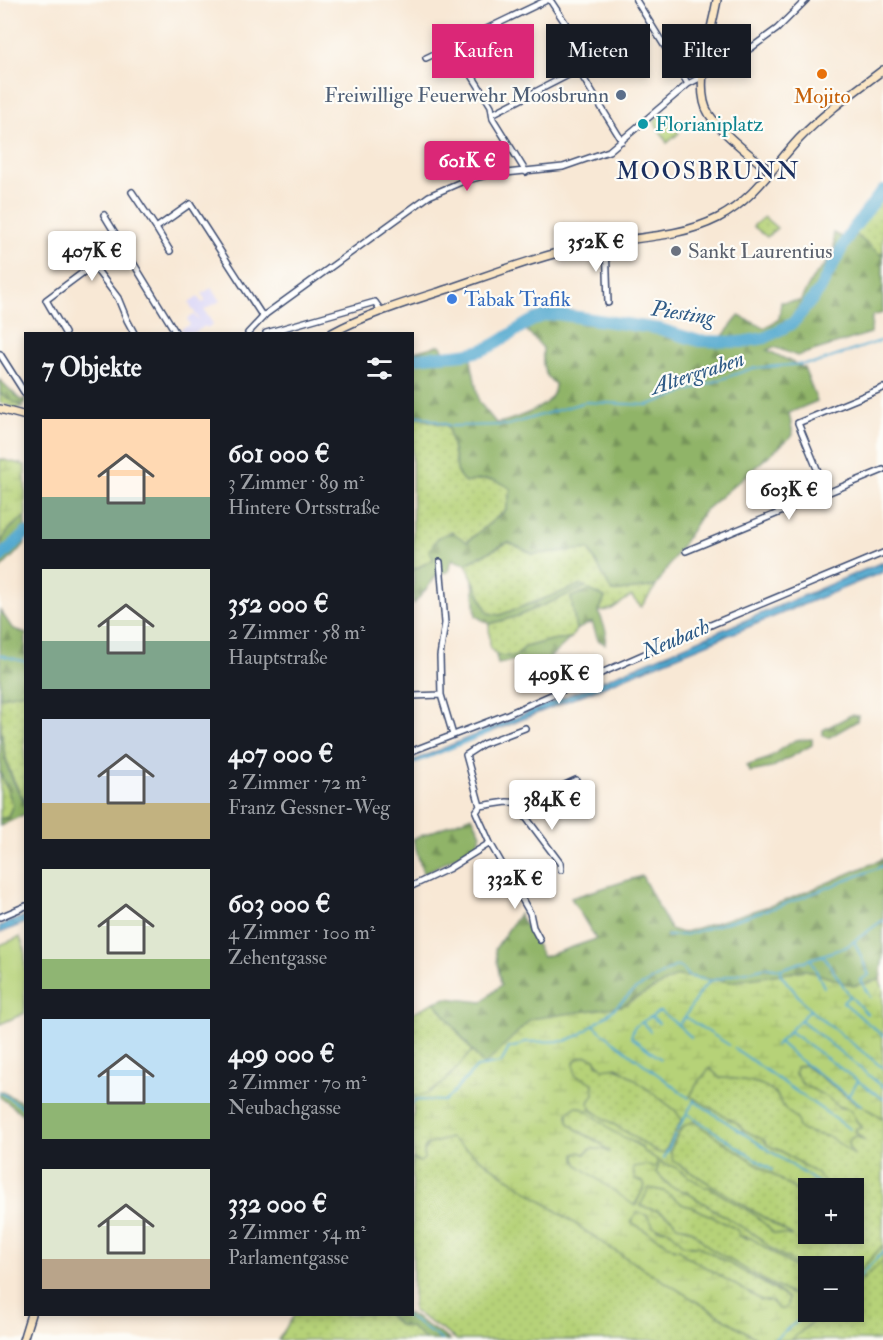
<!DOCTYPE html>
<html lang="de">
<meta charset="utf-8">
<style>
:root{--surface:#171b24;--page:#20242c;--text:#f1f3f6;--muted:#9ea1a6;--accent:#db2777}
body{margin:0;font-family:"IM FELL Double Pica",serif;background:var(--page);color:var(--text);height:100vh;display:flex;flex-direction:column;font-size:22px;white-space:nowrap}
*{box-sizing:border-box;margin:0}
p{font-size:20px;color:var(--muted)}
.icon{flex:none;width:33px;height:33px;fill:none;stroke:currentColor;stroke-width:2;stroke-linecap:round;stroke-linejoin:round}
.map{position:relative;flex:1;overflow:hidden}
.panel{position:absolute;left:24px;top:332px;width:390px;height:984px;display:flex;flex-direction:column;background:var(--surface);border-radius:0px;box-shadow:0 3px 9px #0003}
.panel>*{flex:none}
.hud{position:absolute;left:432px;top:24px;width:360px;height:54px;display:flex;gap:12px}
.buttons{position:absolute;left:798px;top:1178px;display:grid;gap:12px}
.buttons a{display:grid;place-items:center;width:66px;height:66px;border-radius:0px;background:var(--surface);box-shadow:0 3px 9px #0003;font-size:30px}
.price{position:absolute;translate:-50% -51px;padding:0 14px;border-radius:6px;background:#fff;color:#222;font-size:20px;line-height:39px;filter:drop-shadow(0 2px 3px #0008)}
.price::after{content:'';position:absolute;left:50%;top:36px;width:18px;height:14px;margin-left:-9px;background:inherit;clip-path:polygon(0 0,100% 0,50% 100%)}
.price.active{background:var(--accent);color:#fff}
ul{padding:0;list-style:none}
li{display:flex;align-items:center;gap:18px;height:150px;padding:0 18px}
li span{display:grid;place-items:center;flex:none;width:168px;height:120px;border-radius:0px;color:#555}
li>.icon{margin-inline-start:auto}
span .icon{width:72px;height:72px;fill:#fffc;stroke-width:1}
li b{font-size:26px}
h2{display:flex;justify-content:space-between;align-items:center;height:72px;padding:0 18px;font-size:26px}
.chip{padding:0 21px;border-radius:0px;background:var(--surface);box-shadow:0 3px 9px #0003;font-size:21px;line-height:54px}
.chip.active{background:var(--accent);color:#fff}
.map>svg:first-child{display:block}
</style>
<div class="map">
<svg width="883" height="1340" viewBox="0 0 883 1340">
<defs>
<pattern id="grass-dots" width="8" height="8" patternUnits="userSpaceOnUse" patternTransform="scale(1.5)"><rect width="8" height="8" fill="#b6d278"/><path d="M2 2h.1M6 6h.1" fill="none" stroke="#9cb56a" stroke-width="1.8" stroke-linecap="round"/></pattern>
<pattern id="forest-firs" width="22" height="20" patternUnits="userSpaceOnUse" patternTransform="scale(1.5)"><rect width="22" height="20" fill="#90b468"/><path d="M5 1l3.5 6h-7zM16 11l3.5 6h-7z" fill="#759359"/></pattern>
<pattern id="wetland-marsh" width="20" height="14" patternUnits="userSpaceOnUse" patternTransform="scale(1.5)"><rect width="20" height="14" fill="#b6d278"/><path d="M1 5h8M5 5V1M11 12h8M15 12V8" fill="none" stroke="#9cb56a"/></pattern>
<pattern id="water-waves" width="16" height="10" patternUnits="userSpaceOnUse" patternTransform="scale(1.5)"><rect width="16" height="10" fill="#52a9cf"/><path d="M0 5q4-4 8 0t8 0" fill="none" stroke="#438aab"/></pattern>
</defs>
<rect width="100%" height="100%" fill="#fdfcf7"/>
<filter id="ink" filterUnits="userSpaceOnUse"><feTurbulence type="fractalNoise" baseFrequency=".0167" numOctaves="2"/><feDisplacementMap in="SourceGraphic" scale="12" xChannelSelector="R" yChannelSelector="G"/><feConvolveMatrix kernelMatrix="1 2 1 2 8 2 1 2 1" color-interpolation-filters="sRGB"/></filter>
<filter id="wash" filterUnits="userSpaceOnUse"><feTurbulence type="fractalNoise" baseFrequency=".008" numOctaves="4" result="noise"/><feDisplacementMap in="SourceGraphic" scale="24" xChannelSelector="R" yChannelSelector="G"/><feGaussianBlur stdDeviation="1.35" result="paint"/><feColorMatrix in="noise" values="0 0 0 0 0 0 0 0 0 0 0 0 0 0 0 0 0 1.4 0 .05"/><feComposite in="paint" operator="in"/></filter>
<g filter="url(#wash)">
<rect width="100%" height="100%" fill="#f8e8d5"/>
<path fill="#dad6f7" d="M211 288 220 301 204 310 213 324 207 328 205 326 194 333H183L181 329 190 325 187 319 194 315 198 320H199L189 303 198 297 202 303 206 301 202 294Z"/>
<path fill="url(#grass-dots)" stroke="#68806b" stroke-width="1.5" d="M664 112 679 133 667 143 654 121Z
M883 195V252L881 256 854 234Z
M764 217 777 228 767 237 753 226Z
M0 393 23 408 12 409V406L0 403Z
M418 418 448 426 458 474 465 483C484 478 495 478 511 488L506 510 466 542 413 570 412 419Z
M509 542 533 554 589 549 612 592 656 586 641 607 631 596 612 609 599 612 605 598 571 597 576 630 571 638 551 640 525 647 515 657 496 655 490 648 489 624 518 616 585 587 581 585 500 615 488 613 466 564Z
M25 692V801C3 766 0 738 0 697Z
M0 772 13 804 8 817 0 819Z
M435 1002 472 1051C454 1070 440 1094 413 1097L412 1013Z
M587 1056 595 1059 598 1065C608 1067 617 1067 625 1072L675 1110 690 1096 698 1082 710 1068 720 1078H735L768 1086 767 1087 775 1093 785 1108 795 1115 799 1122 810 1133 830 1137 852 1153 848 1146 851 1138 856 1136 862 1138 855 1131 856 1128H861L850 1110C836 1107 835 1102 824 1097 812 1090 799 1086 795 1071L796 1067 804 1065 856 1103 883 1118V1245L861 1270H854V1266H843L830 1259V1266H808V1271L770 1248 761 1239 686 1192 671 1187 656 1172 661 1161 669 1166 673 1165 752 1213 767 1226 773 1233 792 1235 673 1161 670 1151C676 1139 679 1124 694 1122L808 1198V1233H854V1188H831L817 1174 781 1151 767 1145 764 1140 743 1130 737 1123 703 1105 682 1119 664 1154 659 1153 600 1116 589 1107V1102L594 1094 587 1080 575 1075 574 1062 578 1058Z
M575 1107H580L609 1125 614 1132 627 1138 658 1160 655 1168 646 1165 639 1182H643L645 1186 634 1206 578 1165 575 1159V1154L580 1152 585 1154C592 1147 600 1147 609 1152 605 1149 602 1144 598 1141 587 1135 577 1132 568 1122V1113Z
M450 1138 612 1249 759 1340H457L413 1311 412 1159 420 1162 427 1145Z
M648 1188 664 1191 684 1205 695 1208 736 1229 743 1238H751L806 1275 808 1279 806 1288 802 1292 791 1294 767 1282 711 1249 691 1230 677 1225 671 1218 659 1211 640 1206Z
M637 1212 644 1213 657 1229 669 1230 689 1246H698L709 1251 788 1298 787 1306 783 1309H778L772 1302 761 1300 686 1256 679 1249H675L631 1222Z
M883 1261V1340H791L825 1311H854V1287Z
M295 1314H387L399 1325 410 1327 426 1340H278Z"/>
<path fill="url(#forest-firs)" stroke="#567263" stroke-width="1.5" d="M850 230 881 255 883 252V313L872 316 871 333 797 356 774 347 767 350 804 368 817 401 789 413 793 435 704 511 656 586 612 592 589 549 533 554 508 542 466 564 452 560 448 572 439 573 414 604 413 603V570L434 559 429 551 438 537 452 532 467 542 506 510 511 489C495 477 484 478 465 483L458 474 448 426 418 418 413 419V352L440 345 445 353 469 349 479 402 496 423C509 422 538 410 548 401 553 396 555 390 555 384 542 375 542 362 543 348L527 331 534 320 550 318 607 323 719 341 739 316 765 328 779 319 781 302 800 301 812 279 835 253 833 233 844 238Z
M0 380 22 401 25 398 24 405 15 403 0 393Z
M25 516V544L0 569C0 539 0 535 25 516Z
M473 580 488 613 500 615 581 585 586 587 518 616 489 624 476 616Z
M589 590 605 597 599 612 606 631 605 644 598 640 592 622 576 630 571 597Z
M0 610 12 628 26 634 25 692 0 697Z
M571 638 546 661 521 666 516 660 498 664 496 655 515 657 525 647 551 640Z
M851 715 858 716 857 721 828 738 823 735V730Z
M0 718C2 741 4 762 14 783 20 796 26 798 25 814L0 826V819L8 817 13 804 0 772Z
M812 739V745L771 768 750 772 746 766 767 759 795 740Z
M472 816 481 834 477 845 423 874 413 839Z
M883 859V954L880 980 853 986 806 970 731 982 677 976 622 1006 532 1019 484 1066 435 1002 446 998 482 1002 501 985 495 949 519 914 543 957 596 939 571 898 642 876 670 929 682 933 785 901Z
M0 1091 25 1104V1116L0 1097Z
M387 1314H409L450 1340H426L410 1327 399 1325Z"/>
<path fill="url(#wetland-marsh)" stroke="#68806b" stroke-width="1.5" fill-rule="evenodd" d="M0 459 25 465 26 516 12 526 0 542Z
M806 970 853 986 880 980 883 989V1118L856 1103 804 1065 796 1067 795 1074 802 1084 827 1097 840 1108C856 1107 851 1119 862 1128H856L855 1132 865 1141 856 1136 851 1138 848 1146 854 1155 830 1137 803 1131 798 1127C799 1116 793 1117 786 1110 782 1105 780 1099 776 1094 762 1080 740 1079 720 1078L710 1068 698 1082 690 1096 737 1123 743 1130 764 1140 767 1145 781 1151 817 1174 831 1188H824L812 1182 805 1184 801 1189 808 1195V1198L694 1122C679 1124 676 1139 670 1151L673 1161 793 1236 773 1233 767 1226 752 1213 709 1187H704L673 1166 664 1165 661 1161 656 1172 671 1187 686 1192 761 1239 770 1248 808 1271V1311H825L791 1340H759L612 1249 450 1138 427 1145 424 1150V1159L420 1162 413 1159V1097C441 1094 454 1070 472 1051L484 1066 531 1019 622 1006 677 976 731 982ZM587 1056 595 1059 603 1069 617 1067 625 1072 675 1110 682 1120 664 1153H659L591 1110 589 1102 594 1094 593 1083 575 1075 574 1062 578 1058ZM575 1107H580C591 1114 603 1121 611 1130 615 1134 635 1142 642 1147L643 1151 658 1160 655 1168 646 1165 633 1167 635 1180 643 1182 645 1186 635 1206 578 1165 575 1160V1154L580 1152 585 1154 590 1149H604L610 1153C599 1138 581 1137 568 1122V1113ZM649 1188 664 1191 684 1205 695 1208 736 1229 739 1232 738 1236 751 1238 806 1274 808 1279 806 1288 802 1292 791 1294 767 1282 711 1249 691 1230 677 1225 671 1218 659 1211 640 1206ZM637 1212C648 1213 649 1219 654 1227L669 1230 684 1245 698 1246 777 1290 788 1298 787 1306 783 1309H778L772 1302 761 1300 686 1256 679 1249H675L631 1222Z
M883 1245V1261L854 1287V1270H861Z"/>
<path fill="#b6d278" stroke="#68806b" stroke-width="1.5" d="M20 937 25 950V1013L0 1024V945Z"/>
<path fill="url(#water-waves)" stroke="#366c96" stroke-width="1.5" d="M883 562V572L413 764V761Z
M25 916V923L0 933V926Z"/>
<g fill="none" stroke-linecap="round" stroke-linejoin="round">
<path stroke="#52a9cf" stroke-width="2" d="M412 416H421L451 426 508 425 585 402 648 405 753 368 816 363 883 340
M0 655 26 662
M412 764 490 732
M667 936 685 935 780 906 883 866
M854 941 869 975 860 980 870 997
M823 955 850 996 843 1002 883 1036
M811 960 824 987
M724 977 767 967 781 969 846 947 883 920
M710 981 699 993 685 1017 729 1045
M851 997 867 1014
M810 1010 883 1068
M652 1017 659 1023
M685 1017 678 1025 691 1037
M801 1020 883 1087
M642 1022 650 1031
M594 1025 605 1035 689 1098
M789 1031 883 1099
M779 1042 797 1058 861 1105
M775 1046 810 1010 780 974 781 969
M734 1048 850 1129
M661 1059 631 1037 634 1027 658 1012H661L678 1025
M0 1092 26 1110
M848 1096 858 1081
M693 1100 826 1188
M412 1104 417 1100 445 1101 477 1067 501 1063 509 1048 518 1046 524 1042 565 1041 580 1035 607 1015 636 989 676 966 682 968 688 976 710 981 723 978
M688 1114 772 1170
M677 1131 694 1101
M664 1158 675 1134
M854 1282 883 1252
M403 1314 442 1340
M773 1340 811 1311"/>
<path stroke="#52a9cf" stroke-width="12" d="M412 359C435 354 459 358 482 350 511 340 524 316 557 314L660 329 699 341 741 342 765 338 793 323 819 291 850 233 883 190
M0 557 26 533"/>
</g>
</g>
<g filter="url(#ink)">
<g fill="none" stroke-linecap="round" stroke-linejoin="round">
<defs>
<path id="street" d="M636 0 688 84
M453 45 491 106 493 119 526 172
M426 58 547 0
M579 71 622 141
M494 113 586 66 589 59 550 0
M132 192 156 228 190 204 263 317
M104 215 176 333
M156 228 170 251
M606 242 608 303
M65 333 46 300 93 265 118 298 127 320 134 333
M248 333 266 314 429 196 461 182 487 175 563 167 609 151 688 84 729 63 751 48 777 29 806 0
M266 333 375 302 382 312
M0 354 26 395
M827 493 798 423 883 388
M686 551 883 470
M440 562 445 623 440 656 441 695 453 735
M412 696 441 695
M412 751 508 714 713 624 883 553
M516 804 560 863 561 870
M480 806 466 755 483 744 525 728
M412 886 448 869 490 843
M0 917 26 906
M540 940 533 927 530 913 490 843 476 812 480 806 507 802 525 803 576 780"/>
<path id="secondary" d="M717 0C712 30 692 88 709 114 721 133 753 157 771 172
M332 333C369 313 411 301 451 288 495 273 539 256 585 246 629 237 677 239 718 218 753 200 773 167 799 139 824 113 854 92 883 70
M0 409 26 416
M23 1340 31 1314"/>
</defs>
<use href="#street" stroke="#3c4b70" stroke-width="8"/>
<use href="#secondary" stroke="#3c4b70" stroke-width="10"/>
<use href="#street" stroke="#fff" stroke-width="5"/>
<use href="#secondary" stroke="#fbe6c4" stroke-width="7"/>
</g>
</g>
<circle fill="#e8710a" stroke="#fdfcf7" stroke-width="2" cx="822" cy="74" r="6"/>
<circle fill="#5c6f8a" stroke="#fdfcf7" stroke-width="2" cx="621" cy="95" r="6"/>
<circle fill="#0f9aa8" stroke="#fdfcf7" stroke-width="2" cx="643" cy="124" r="6"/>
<circle fill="#6b7280" stroke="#fdfcf7" stroke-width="2" cx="676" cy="251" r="6"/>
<circle fill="#3f7fe0" stroke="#fdfcf7" stroke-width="2" cx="452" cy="299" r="6"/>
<g text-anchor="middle" stroke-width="4.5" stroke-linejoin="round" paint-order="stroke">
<g font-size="21" fill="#4e5e75" stroke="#fdfcf7" text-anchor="end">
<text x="609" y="102">Freiwillige Feuerwehr Moosbrunn</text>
</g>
<g font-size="21" fill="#c56008" stroke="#fdfcf7">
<text x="822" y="103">Mojito</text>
</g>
<g font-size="21" fill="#0d838f" stroke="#fdfcf7" text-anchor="start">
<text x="655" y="131">Florianiplatz</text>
</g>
<g font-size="21" fill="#5b616d" stroke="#fdfcf7" text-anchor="start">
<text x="688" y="258">Sankt Laurentius</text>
</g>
<g font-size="21" fill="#366cbe" stroke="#fdfcf7" text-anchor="start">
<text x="464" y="306">Tabak Trafik</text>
</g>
<g font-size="22" font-style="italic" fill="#2e5a86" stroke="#fdfcf7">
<text transform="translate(683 312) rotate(9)" y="8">Piesting</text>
<text transform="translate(697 372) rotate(-18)" y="8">Altergraben</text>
<text transform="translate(675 638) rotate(-23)" y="8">Neubach</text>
</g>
<g font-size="24" letter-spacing="1.5" fill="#1b2f5e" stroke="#fdfcf7">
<text x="708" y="179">MOOSBRUNN</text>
</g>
</g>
</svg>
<div class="buttons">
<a>+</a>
<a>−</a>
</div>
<b class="price active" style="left:467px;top:192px">601K €</b>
<b class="price" style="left:596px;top:273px">352K €</b>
<b class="price" style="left:92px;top:282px">407K €</b>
<b class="price" style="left:789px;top:521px">603K €</b>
<b class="price" style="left:559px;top:705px">409K €</b>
<b class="price" style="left:552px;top:831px">384K €</b>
<b class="price" style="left:515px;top:910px">332K €</b>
<div class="hud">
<a class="chip active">Kaufen</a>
<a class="chip">Mieten</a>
<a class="chip">Filter</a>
</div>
<section class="panel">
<h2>7 Objekte<svg class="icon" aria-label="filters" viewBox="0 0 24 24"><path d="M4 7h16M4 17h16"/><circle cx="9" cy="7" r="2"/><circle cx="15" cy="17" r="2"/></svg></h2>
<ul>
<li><span style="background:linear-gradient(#ffd9b3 65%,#7fa58c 0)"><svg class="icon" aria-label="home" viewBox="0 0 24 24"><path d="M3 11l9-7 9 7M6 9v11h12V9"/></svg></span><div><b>601 000 €</b><p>3 Zimmer · 89 m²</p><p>Hintere Ortsstraße</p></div></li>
<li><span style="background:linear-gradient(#dfe7d0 60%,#7fa58c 0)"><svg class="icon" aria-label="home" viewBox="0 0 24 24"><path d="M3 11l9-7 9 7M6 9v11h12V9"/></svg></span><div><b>352 000 €</b><p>2 Zimmer · 58 m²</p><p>Hauptstraße</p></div></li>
<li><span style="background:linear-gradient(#c9d6e8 70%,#c2b280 0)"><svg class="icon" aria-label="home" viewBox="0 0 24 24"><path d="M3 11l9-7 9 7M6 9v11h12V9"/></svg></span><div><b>407 000 €</b><p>2 Zimmer · 72 m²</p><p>Franz Gessner-Weg</p></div></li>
<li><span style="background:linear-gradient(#dfe7d0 75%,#8fb573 0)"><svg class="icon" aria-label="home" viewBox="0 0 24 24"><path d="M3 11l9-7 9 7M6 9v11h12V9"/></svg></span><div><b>603 000 €</b><p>4 Zimmer · 100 m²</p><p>Zehentgasse</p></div></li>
<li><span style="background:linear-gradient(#bfe0f5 70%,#8fb573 0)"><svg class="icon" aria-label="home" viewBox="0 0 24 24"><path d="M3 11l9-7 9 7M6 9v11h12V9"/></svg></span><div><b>409 000 €</b><p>2 Zimmer · 70 m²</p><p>Neubachgasse</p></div></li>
<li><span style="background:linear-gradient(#dfe7d0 75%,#b9a48a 0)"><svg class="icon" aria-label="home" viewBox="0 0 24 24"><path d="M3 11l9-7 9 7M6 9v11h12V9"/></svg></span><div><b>332 000 €</b><p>2 Zimmer · 54 m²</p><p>Parlamentgasse</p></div></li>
</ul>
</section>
</div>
